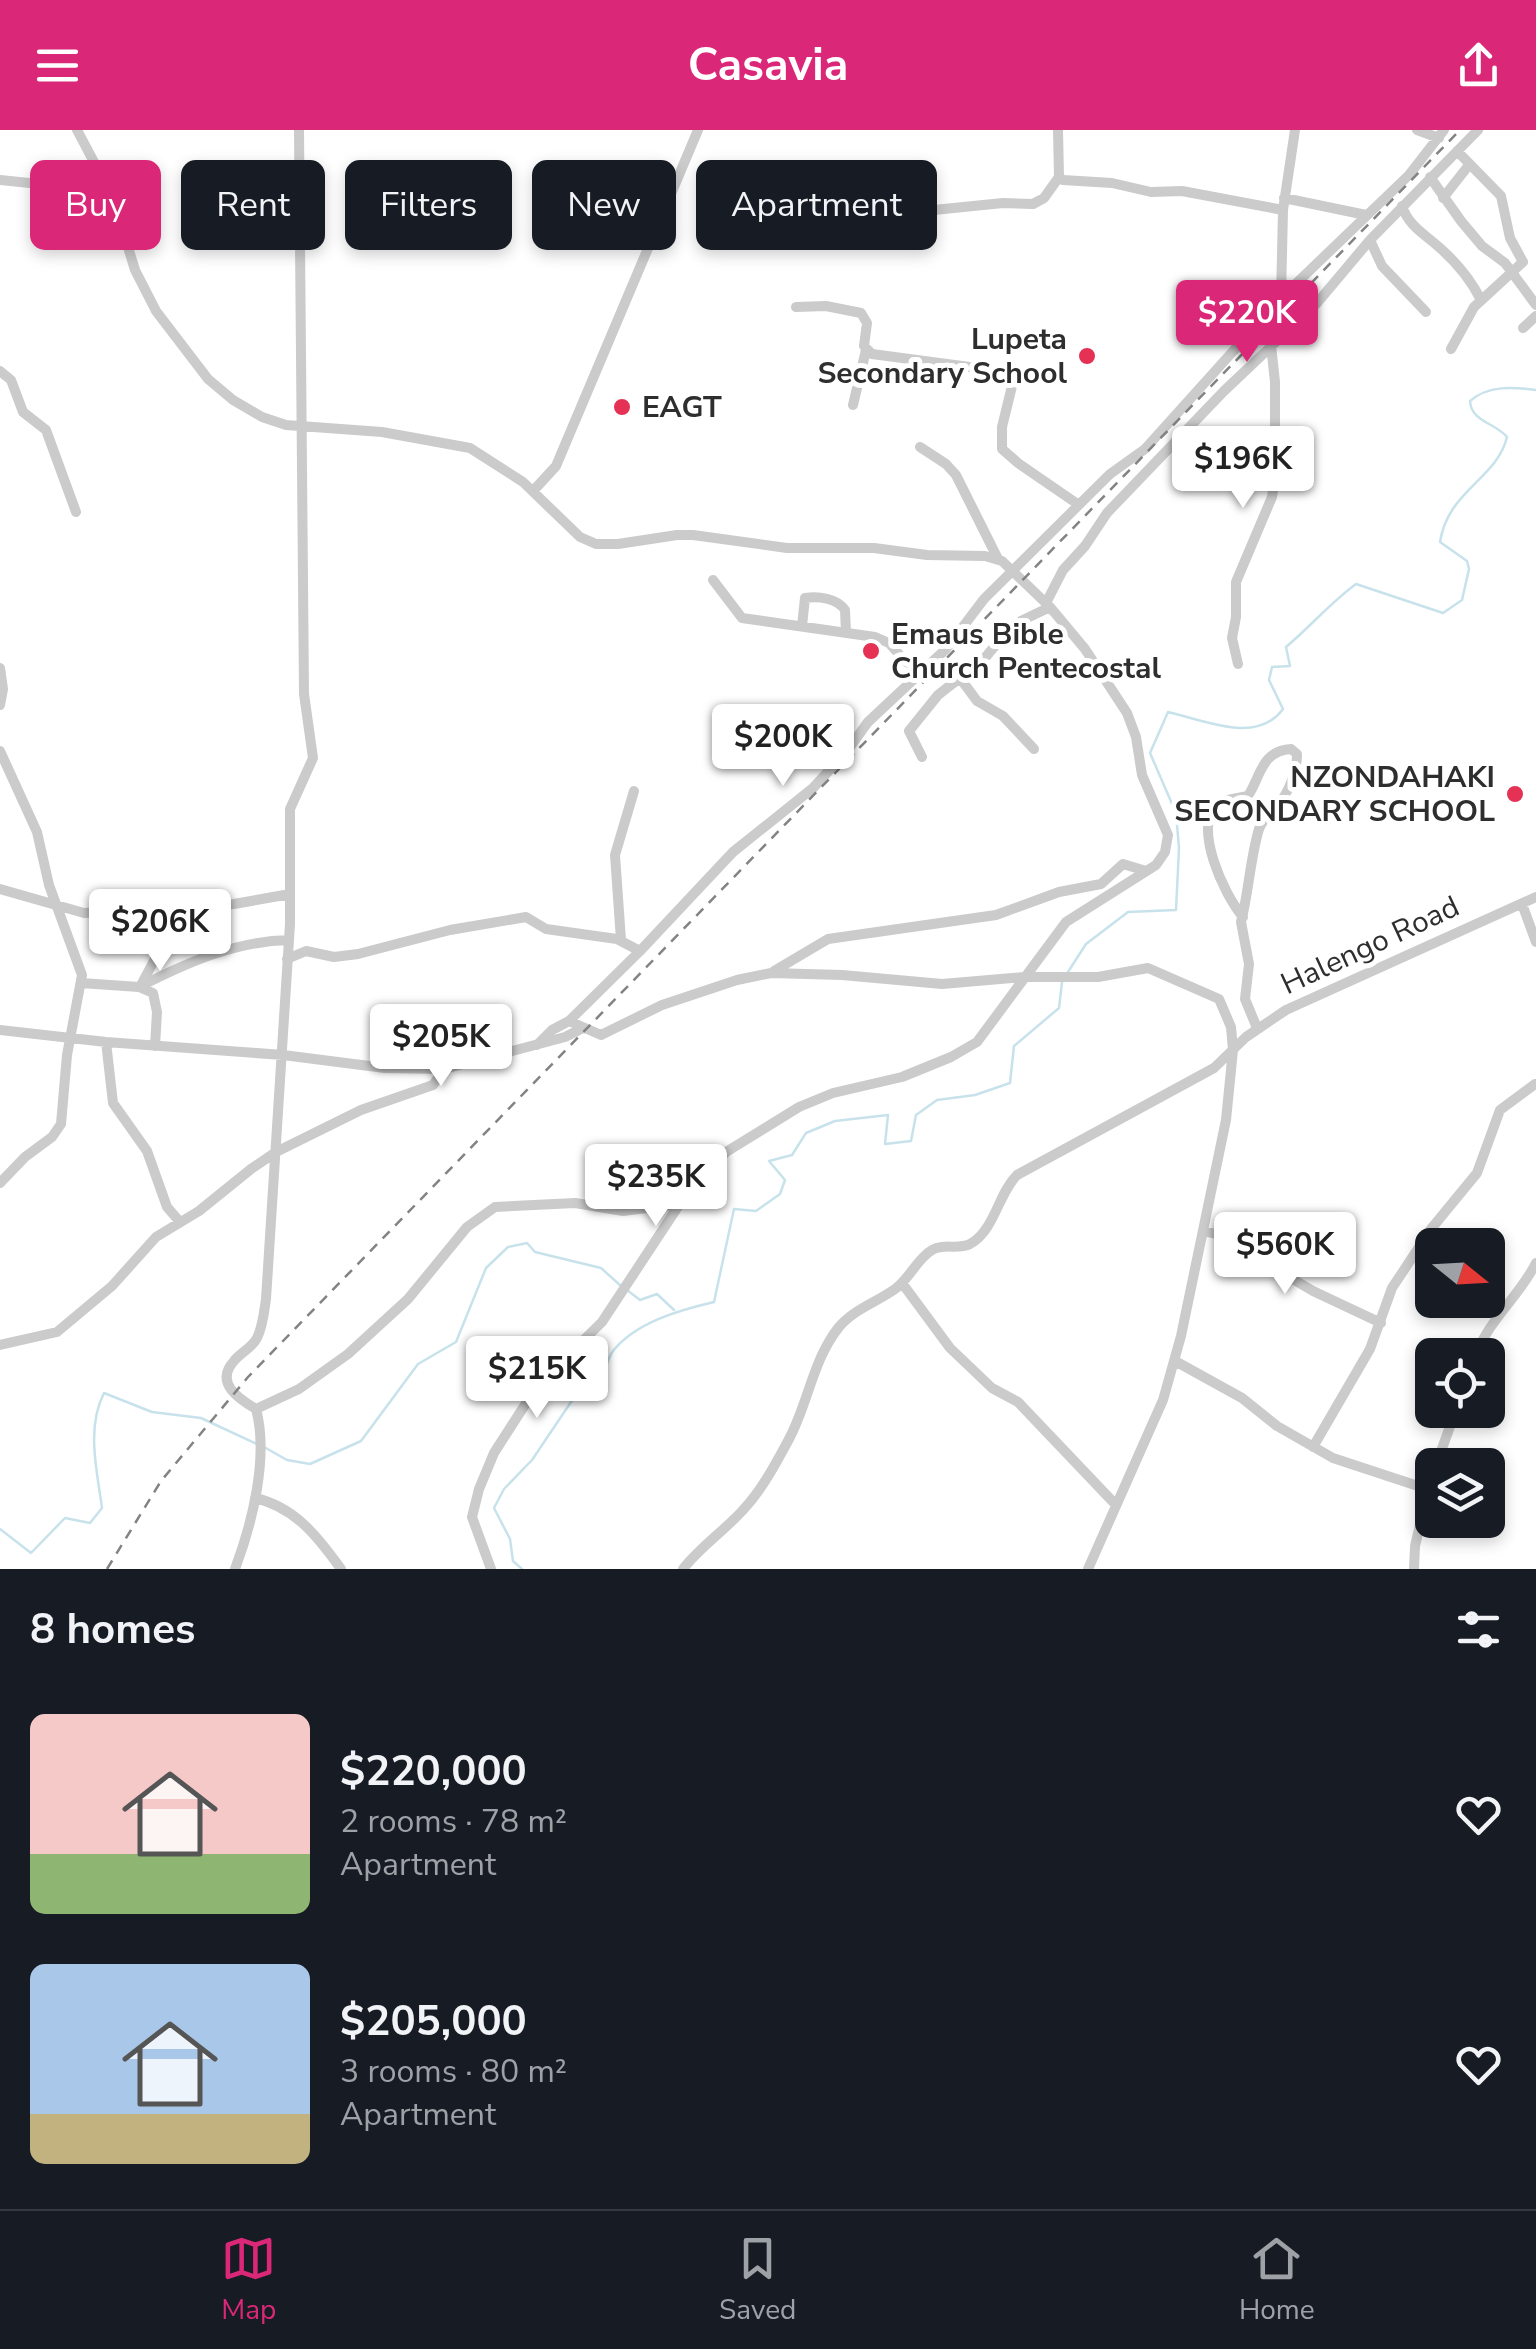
<!DOCTYPE html>
<meta charset="utf-8">
<style>
:root{--surface:#171b24;--page:#242831;--text:#f1f3f6;--muted:#9ea1a6;--line:#363941;--accent:#db2777}
body{margin:0;font-family:"Nunito Sans",sans-serif;background:var(--page);color:var(--text);height:100vh;display:flex;flex-direction:column;font-size:38px;white-space:nowrap}
*{box-sizing:border-box;margin:0}
p{font-size:32px;color:var(--muted)}
.icon{flex:none;width:55px;height:55px;fill:none;stroke:currentColor;stroke-width:2;stroke-linecap:round;stroke-linejoin:round}
.map{position:relative;height:1439px;overflow:hidden}
.panel{display:flex;flex-direction:column;background:var(--surface);flex:1}
.panel>*{flex:none}
.banner{position:absolute;left:30px;top:30px;width:1000px;height:90px;display:flex;gap:20px}
.needle{width:65px;rotate:108deg}
.controls{position:absolute;left:1415px;top:1098px;display:grid;gap:20px}
.controls a{display:grid;place-items:center;width:90px;height:90px;border-radius:15px;background:var(--surface);box-shadow:0 5px 15px #0003;font-size:50px}
.price{position:absolute;translate:-50% -85px;padding:0 22px;border-radius:10px;background:#fff;color:#222;font-size:32px;line-height:65px;filter:drop-shadow(0 2px 5px #0008)}
.price::after{content:'';position:absolute;left:50%;top:60px;width:30px;height:22px;margin-left:-15px;background:inherit;clip-path:polygon(0 0,100% 0,50% 100%)}
.price.on{background:var(--accent);color:#fff}
ul{padding:0;list-style:none}
li{display:flex;align-items:center;gap:30px;height:250px;padding:0 30px}
li span{display:grid;place-items:center;flex:none;width:280px;height:200px;border-radius:15px;color:#555}
li>.icon{margin-inline-start:auto}
span .icon{width:120px;height:120px;fill:#fffc;stroke-width:1}
li b{font-size:42px}
h2{display:flex;justify-content:space-between;align-items:center;height:120px;padding:0 30px;font-size:42px}
.pill{padding:0 35px;border-radius:15px;background:var(--surface);box-shadow:0 5px 15px #0003;font-size:35px;line-height:90px}
.pill.on{background:var(--accent);color:#fff}
header{display:flex;justify-content:space-between;align-items:center;height:130px;padding:0 30px;background:var(--accent);color:#fff;font-size:45px;font-weight:700}
.dock{display:flex;justify-content:space-around;align-items:center;height:140px;border-top:2px solid var(--line);background:var(--surface);font-size:28px;color:var(--muted)}
.dock a{display:grid;justify-items:center;gap:5px}
.dock .on{color:var(--accent)}
.map>svg:first-child{display:block}
</style>
<header><svg class="icon" aria-label="menu" viewBox="0 0 24 24"><path d="M4 6h16M4 12h16M4 18h16"/></svg>Casavia<svg class="icon" aria-label="share" viewBox="0 0 24 24"><path d="M12 15V3M7 8l5-5 5 5M5 13v7h14v-7"/></svg></header>
<div class="map">
<svg width="1536" height="1439" viewBox="0 0 1536 1439">
<rect width="100%" height="100%" fill="#fff"/>
<g fill="none" stroke-linecap="round" stroke-linejoin="round">
<path stroke="#c8e2eb" stroke-width="2.5" d="M1066 845 1086 814 1128 782 1176 780 1179 718 1176 683 1150 623 1168 582C1204 590 1257 615 1283 579L1269 550 1272 537 1290 536 1286 517C1310 497 1330 473 1356 454L1443 483 1462 470 1469 439 1467 431 1440 412C1448 360 1497 349 1507 307 1496 293 1471 292 1470 271 1488 255 1513 257 1536 260
M627 1160 640 1170 657 1164 674 1180
M264 1317 287 1330 310 1334 361 1311 418 1234 456 1212 486 1138 508 1117 527 1113 535 1122 601 1138 621 1156
M0 1399 31 1423 65 1388 90 1393 102 1378C97 1340 86 1298 104 1263L152 1282 201 1288 257 1314
M522 1439 513 1431 510 1409 494 1378 504 1359 532 1330 573 1269 598 1267C602 1253 605 1232 613 1221 636 1192 680 1180 714 1172L734 1079 756 1081 780 1064 785 1050 769 1031 792 1025 806 1003 835 991 888 985 885 1014 911 1011 916 985 937 970 975 965 1010 953 1014 916 1059 878 1062 852"/>
<path stroke="#cbcbcb" stroke-width="10" d="M77 0 113 68 135 140 156 181 208 249 233 270 262 287 286 295 382 302 470 318 523 352 580 407 596 414H618L677 405H693L787 418H874L927 425 985 426 1002 431 1050 477 1085 519 1127 583 1136 607 1142 645 1168 705 1165 722 1156 735 1066 792 977 912 951 927 902 947 833 963 799 977 726 1022 685 1066 670 1075 623 1081 575 1073 495 1077 467 1097 408 1169 348 1224 299 1259 256 1279
M1058 0 1059 47 1063 50 1112 53 1151 62 1182 61 1283 80
M1417 0 1439 8
M1430 47 1461 91 1482 116 1505 133 1536 175
M0 50 108 61
M1284 68 1366 85
M1443 68 1469 35
M1402 76C1409 97 1425 104 1440 118 1457 133 1471 150 1481 170
M815 85 872 93 914 82 1003 73 1033 74 1044 68 1059 47
M1370 110 1382 136 1426 182
M1281 168 1283 80 1295 0
M796 177 826 176 861 183 867 193 864 216 872 224 1007 242 1013 252 1002 297V319L1018 333 1079 375
M1523 198 1536 186
M1451 219 1474 177 1523 132 1510 108 1501 66 1457 21
M0 241 11 250 23 282 46 300 76 382
M853 275 866 220
M920 317 946 334 956 345 998 429
M534 360 556 336 698 0
M713 450 742 488 875 507 889 513 906 532 923 539
M1046 473 1063 440 1085 416 1107 383 1224 261 1317 173 1370 110 1478 0
M802 496 805 468C818 466 837 468 845 480L846 502
M1238 534 1232 508 1236 487V452L1272 367 1275 349V252L1271 215
M0 538 3 559 0 575
M960 548 977 571 1003 586 1034 619
M0 621 37 702 49 755 82 845 67 925 61 994 52 1007 25 1027 0 1053
M922 627 909 601 938 565 984 529 1004 505 1021 491 1050 477
M0 759 84 783 234 774 290 764
M1522 774 1536 812
M1243 787C1223 763 1193 698 1217 672L1248 666C1261 646 1261 621 1291 619L1297 624C1297 641 1289 662 1278 675 1271 683 1263 688 1259 699 1250 729 1249 761 1241 792L1249 834 1245 869 1257 898
M621 810 615 725 634 661
M287 829 306 821 334 827 358 824 450 800 526 787 546 799 617 809 640 821
M774 841 828 809 996 785 1059 762 1101 754 1123 734 1146 741
M81 853 139 857 153 863 157 882 155 916
M139 857C186 833 235 811 289 810
M140 857 157 825 155 779
M569 891 640 821 733 722 813 658 847 621 868 592 946 519 984 469 1110 344 1145 319 1281 168 1409 45 1444 0
M0 900 106 912 283 925 385 938 444 939 565 907 583 898
M106 912 113 973 147 1021 167 1077 180 1092
M537 915 552 900 569 891 601 905 662 875 737 850 771 843 842 845 942 854 1024 847H1098L1148 838 1219 869 1231 897 1233 920 1226 990 1181 1206 1163 1270 1088 1439
M1203 1101 1216 1104 1313 1161 1381 1193
M902 1153 950 1218 992 1258 1018 1272 1116 1375
M0 1215 57 1202 112 1156 156 1107 199 1081 251 1039 276 1022 361 980 433 955 444 939
M1476 1225C1489 1189 1519 1167 1536 1133
M1175 1231 1242 1268 1277 1296 1333 1328 1427 1359
M1313 1317 1370 1219 1392 1158 1431 1099 1477 1043 1500 980 1535 954
M1436 1335 1456 1280
M255 1368C295 1377 318 1407 341 1439
M235 1439C252 1394 269 1327 256 1279 239 1269 214 1253 234 1231 241 1222 252 1218 257 1208 263 1196 264 1182 266 1169L290 794V679L313 628 304 564 299 0
M491 1439 472 1387 479 1359 494 1323 537 1256 602 1192 681 1072
M683 1439C700 1417 724 1401 743 1380 762 1360 776 1333 789 1309 808 1274 813 1229 839 1197 854 1179 877 1172 895 1159 910 1148 917 1129 932 1120 944 1113 958 1120 970 1114 995 1100 998 1064 1017 1045L1214 938 1246 907 1286 880 1536 767
M1414 1439 1415 1416 1432 1345"/>
<path stroke="#838383" stroke-width="2.5" stroke-dasharray="10 8" stroke-linecap="butt" d="M107 1439 161 1351 248 1247 1460 0"/>
</g>
<g fill="#e43154" stroke="#fff" stroke-width="4">
<circle cx="1087" cy="226" r="10"/>
<circle cx="622" cy="277" r="10"/>
<circle cx="871" cy="521" r="10"/>
<circle cx="1515" cy="664" r="10"/>
</g>
<g text-anchor="middle" stroke-width="10" stroke-linejoin="round" paint-order="stroke">
<g font-size="30" font-weight="bold" fill="#2e2e2e" stroke="#fff" text-anchor="end">
<text x="1067" y="219">Lupeta<tspan x="1067" dy="34">Secondary School</tspan></text>
<text x="642" y="287" text-anchor="start">EAGT</text>
<text x="891" y="514" text-anchor="start">Emaus Bible<tspan x="891" dy="34">Church Pentecostal</tspan></text>
<text x="1495" y="657">NZONDAHAKI<tspan x="1495" dy="34">SECONDARY SCHOOL</tspan></text>
</g>
<g font-size="30" fill="#2e2e2e" stroke="#fff">
<text transform="translate(1370 815) rotate(-25)" y="10">Halengo Road</text>
</g>
</g>
</svg>
<div class="controls">
<a><svg class="needle" viewBox="-14 -14 28 28"><path d="M0-13l5 13h-10z" fill="#e53935"/><path d="M0 13l5-13h-10z" fill="#9ea1a6"/></svg></a>
<a><svg class="icon" aria-label="locate" viewBox="0 0 24 24"><circle cx="12" cy="12" r="6"/><path d="M12 2v4M12 18v4M2 12h4M18 12h4"/></svg></a>
<a><svg class="icon" aria-label="layers" viewBox="0 0 24 24"><path d="M12 4l9 5-9 5-9-5zM3 14l9 5 9-5"/></svg></a>
</div>
<b class="price on" style="left:1247px;top:235px">$220K</b>
<b class="price" style="left:1243px;top:381px">$196K</b>
<b class="price" style="left:783px;top:659px">$200K</b>
<b class="price" style="left:160px;top:844px">$206K</b>
<b class="price" style="left:441px;top:959px">$205K</b>
<b class="price" style="left:656px;top:1099px">$235K</b>
<b class="price" style="left:1285px;top:1167px">$560K</b>
<b class="price" style="left:537px;top:1291px">$215K</b>
<div class="banner">
<a class="pill on">Buy</a>
<a class="pill">Rent</a>
<a class="pill">Filters</a>
<a class="pill">New</a>
<a class="pill">Apartment</a>
</div>
</div>
<section class="panel">
<h2>8 homes<svg class="icon" aria-label="filters" viewBox="0 0 24 24"><path d="M4 7h16M4 17h16"/><circle cx="9" cy="7" r="2"/><circle cx="15" cy="17" r="2"/></svg></h2>
<ul>
<li><span style="background:linear-gradient(#f6c9c9 70%,#8fb573 0)"><svg class="icon" aria-label="home" viewBox="0 0 24 24"><path d="M3 11l9-7 9 7M6 9v11h12V9"/></svg></span><div><b>$220,000</b><p>2 rooms · 78 m²</p><p>Apartment</p></div><svg class="icon" aria-label="heart" viewBox="0 0 24 24"><path d="M12 20l-8-8c-3-5 5-10 8-4 3-6 11-1 8 4z"/></svg></li>
<li><span style="background:linear-gradient(#a9c7e8 75%,#c2b280 0)"><svg class="icon" aria-label="home" viewBox="0 0 24 24"><path d="M3 11l9-7 9 7M6 9v11h12V9"/></svg></span><div><b>$205,000</b><p>3 rooms · 80 m²</p><p>Apartment</p></div><svg class="icon" aria-label="heart" viewBox="0 0 24 24"><path d="M12 20l-8-8c-3-5 5-10 8-4 3-6 11-1 8 4z"/></svg></li>
</ul>
</section>
<nav class="dock">
<a class="on"><svg class="icon" aria-label="map" viewBox="0 0 24 24"><path d="M3 6l6-2 6 2 6-2v14l-6 2-6-2-6 2zM9 4v14M15 6v14"/></svg>Map</a>
<a><svg class="icon" aria-label="saved" viewBox="0 0 24 24"><path d="M7 4h10v16l-5-4-5 4z"/></svg>Saved</a>
<a><svg class="icon" aria-label="home" viewBox="0 0 24 24"><path d="M3 11l9-7 9 7M6 9v11h12V9"/></svg>Home</a>
</nav>
